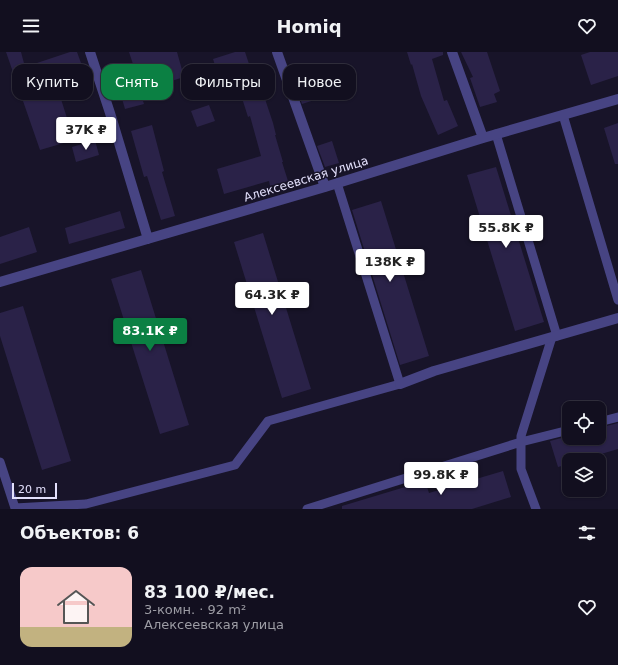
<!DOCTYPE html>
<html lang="ru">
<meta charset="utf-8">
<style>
:root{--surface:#120f1f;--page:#1f1d2c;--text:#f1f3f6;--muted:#9c9ca4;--line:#312f3d;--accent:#0b8043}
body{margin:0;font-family:"DejaVu Sans",sans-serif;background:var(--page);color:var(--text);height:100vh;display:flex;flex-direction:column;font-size:15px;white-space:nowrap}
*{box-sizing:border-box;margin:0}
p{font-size:13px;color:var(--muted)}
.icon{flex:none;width:22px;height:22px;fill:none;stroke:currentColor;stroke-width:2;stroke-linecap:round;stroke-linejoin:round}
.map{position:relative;height:457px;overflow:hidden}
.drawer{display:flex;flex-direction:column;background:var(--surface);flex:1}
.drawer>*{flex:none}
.guide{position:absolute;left:12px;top:12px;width:400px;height:36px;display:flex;gap:8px}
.fabs{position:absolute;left:562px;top:349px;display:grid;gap:8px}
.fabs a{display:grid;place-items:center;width:44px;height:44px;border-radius:8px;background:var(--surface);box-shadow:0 1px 3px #0004,0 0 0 1px var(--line);font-size:20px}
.scale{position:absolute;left:12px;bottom:10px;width:45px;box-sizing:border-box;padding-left:4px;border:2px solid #e3e0fc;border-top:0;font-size:11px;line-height:14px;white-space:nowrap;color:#e3e0fc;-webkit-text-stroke:3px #181429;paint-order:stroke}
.price{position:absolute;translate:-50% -34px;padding:0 9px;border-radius:4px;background:#fff;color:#222;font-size:13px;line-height:26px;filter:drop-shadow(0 1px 2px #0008)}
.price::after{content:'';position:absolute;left:50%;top:24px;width:12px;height:9px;margin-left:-6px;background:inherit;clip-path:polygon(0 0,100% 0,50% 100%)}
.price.selected{background:var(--accent);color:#fff}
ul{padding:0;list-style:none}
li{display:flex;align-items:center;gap:12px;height:100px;padding:0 20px}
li+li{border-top:1px solid var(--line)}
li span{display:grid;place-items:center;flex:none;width:112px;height:80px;border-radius:12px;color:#555}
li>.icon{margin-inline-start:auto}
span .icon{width:48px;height:48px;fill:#fffc;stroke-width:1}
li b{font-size:17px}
h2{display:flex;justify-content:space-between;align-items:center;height:48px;padding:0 20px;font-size:17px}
.tag{padding:0 14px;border-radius:12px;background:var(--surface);box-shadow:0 1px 3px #0004,0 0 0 1px var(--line);font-size:14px;line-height:36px}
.tag.selected{background:var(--accent);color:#fff}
header{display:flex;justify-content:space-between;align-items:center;height:52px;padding:0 20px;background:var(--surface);font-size:18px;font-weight:800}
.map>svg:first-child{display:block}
</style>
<header><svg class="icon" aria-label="menu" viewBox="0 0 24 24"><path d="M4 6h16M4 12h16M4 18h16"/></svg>Homiq<svg class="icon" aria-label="heart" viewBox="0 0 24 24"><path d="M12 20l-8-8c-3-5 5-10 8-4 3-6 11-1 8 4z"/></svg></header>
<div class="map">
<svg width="618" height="457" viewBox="0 0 618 457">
<rect width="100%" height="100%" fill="#181429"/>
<path fill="#2a2248" d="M6 0H21L25 15 70 0H77L81 11 53 22 74 88 40 98Z
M129 0H177L184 25 140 39 144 52 125 57 118 33 138 27Z
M235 0H245L257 36 261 35 273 71 276 83H275L283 110H282L288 129 270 134 269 129 224 142 217 117 261 104 250 64 248 65 236 27 221 32 213 7Z
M407 0H443V3L432 7 444 49 447 48 458 74 438 83 421 44 412 12 411 13Z
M461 0H487L500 39 494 42 497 50 480 55 470 26 473 25Z
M590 0H618V24L591 33 581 3Z
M317 21 319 28 324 26 330 43 302 52 294 29Z
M209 53 215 69 197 75 191 59Z
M618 71V112H615L604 76Z
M152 73 164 119 162 120 175 164 161 168 147 124 144 125 131 79Z
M95 88 99 103 76 110 72 95Z
M332 89 339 111 325 115 317 94Z
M496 115 544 270 515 279 467 123Z
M381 149 429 304 400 313 352 158Z
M120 159 125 176 69 192 65 176Z
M29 175 37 200 0 212V185Z
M263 181 311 337 282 346 234 190Z
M141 218 189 373 160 382 111 227Z
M23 254 71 409 42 418 0 284V261Z
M618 371V397L581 408H569V412L558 415 550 389 569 384V386H599V376Z
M503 419 511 445 472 457H342V454L425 429 429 441Z"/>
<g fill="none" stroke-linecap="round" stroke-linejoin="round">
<path stroke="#474483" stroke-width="9" d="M563 63 618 248
M496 82 557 284
M599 370 618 365
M0 410 15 456 86 452 235 413 268 369 400 332 337 131
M307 457 521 390 569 378
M536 457 521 417V384L552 285"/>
<path stroke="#474483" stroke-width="10" d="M90 0 110 61 148 187
M277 0 325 135
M452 0 483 86
M0 230 325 135 483 86 618 47
M400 332 434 319 618 266"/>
</g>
<g text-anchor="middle" stroke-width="3" stroke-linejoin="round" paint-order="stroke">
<g font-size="12" fill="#e3e0fc" stroke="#181429">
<text transform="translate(306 127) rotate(-17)" y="4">Алексеевская улица</text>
</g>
</g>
</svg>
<div class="fabs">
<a><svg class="icon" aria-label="locate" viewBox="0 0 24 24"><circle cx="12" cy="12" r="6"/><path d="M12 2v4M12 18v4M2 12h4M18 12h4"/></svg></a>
<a><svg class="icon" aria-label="layers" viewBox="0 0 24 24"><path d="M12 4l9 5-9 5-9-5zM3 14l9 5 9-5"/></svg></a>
</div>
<div class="scale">20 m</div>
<b class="price" style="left:86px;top:99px">37K ₽</b>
<b class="price" style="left:506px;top:197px">55.8K ₽</b>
<b class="price" style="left:390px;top:231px">138K ₽</b>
<b class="price" style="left:272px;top:264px">64.3K ₽</b>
<b class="price selected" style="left:150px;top:300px">83.1K ₽</b>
<b class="price" style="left:441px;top:444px">99.8K ₽</b>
<div class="guide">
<a class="tag">Купить</a>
<a class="tag selected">Снять</a>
<a class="tag">Фильтры</a>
<a class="tag">Новое</a>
</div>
</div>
<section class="drawer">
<h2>Объектов: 6<svg class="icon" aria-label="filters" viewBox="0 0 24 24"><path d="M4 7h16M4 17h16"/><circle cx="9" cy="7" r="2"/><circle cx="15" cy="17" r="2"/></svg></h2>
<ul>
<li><span style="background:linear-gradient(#f6c9c9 75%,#c2b280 0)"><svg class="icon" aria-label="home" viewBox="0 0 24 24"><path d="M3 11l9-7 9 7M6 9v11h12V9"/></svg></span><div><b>83 100 ₽/мес.</b><p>3-комн. · 92 m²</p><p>Алексеевская улица</p></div><svg class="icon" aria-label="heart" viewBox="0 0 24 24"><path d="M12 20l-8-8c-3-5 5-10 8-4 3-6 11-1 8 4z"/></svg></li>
</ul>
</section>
